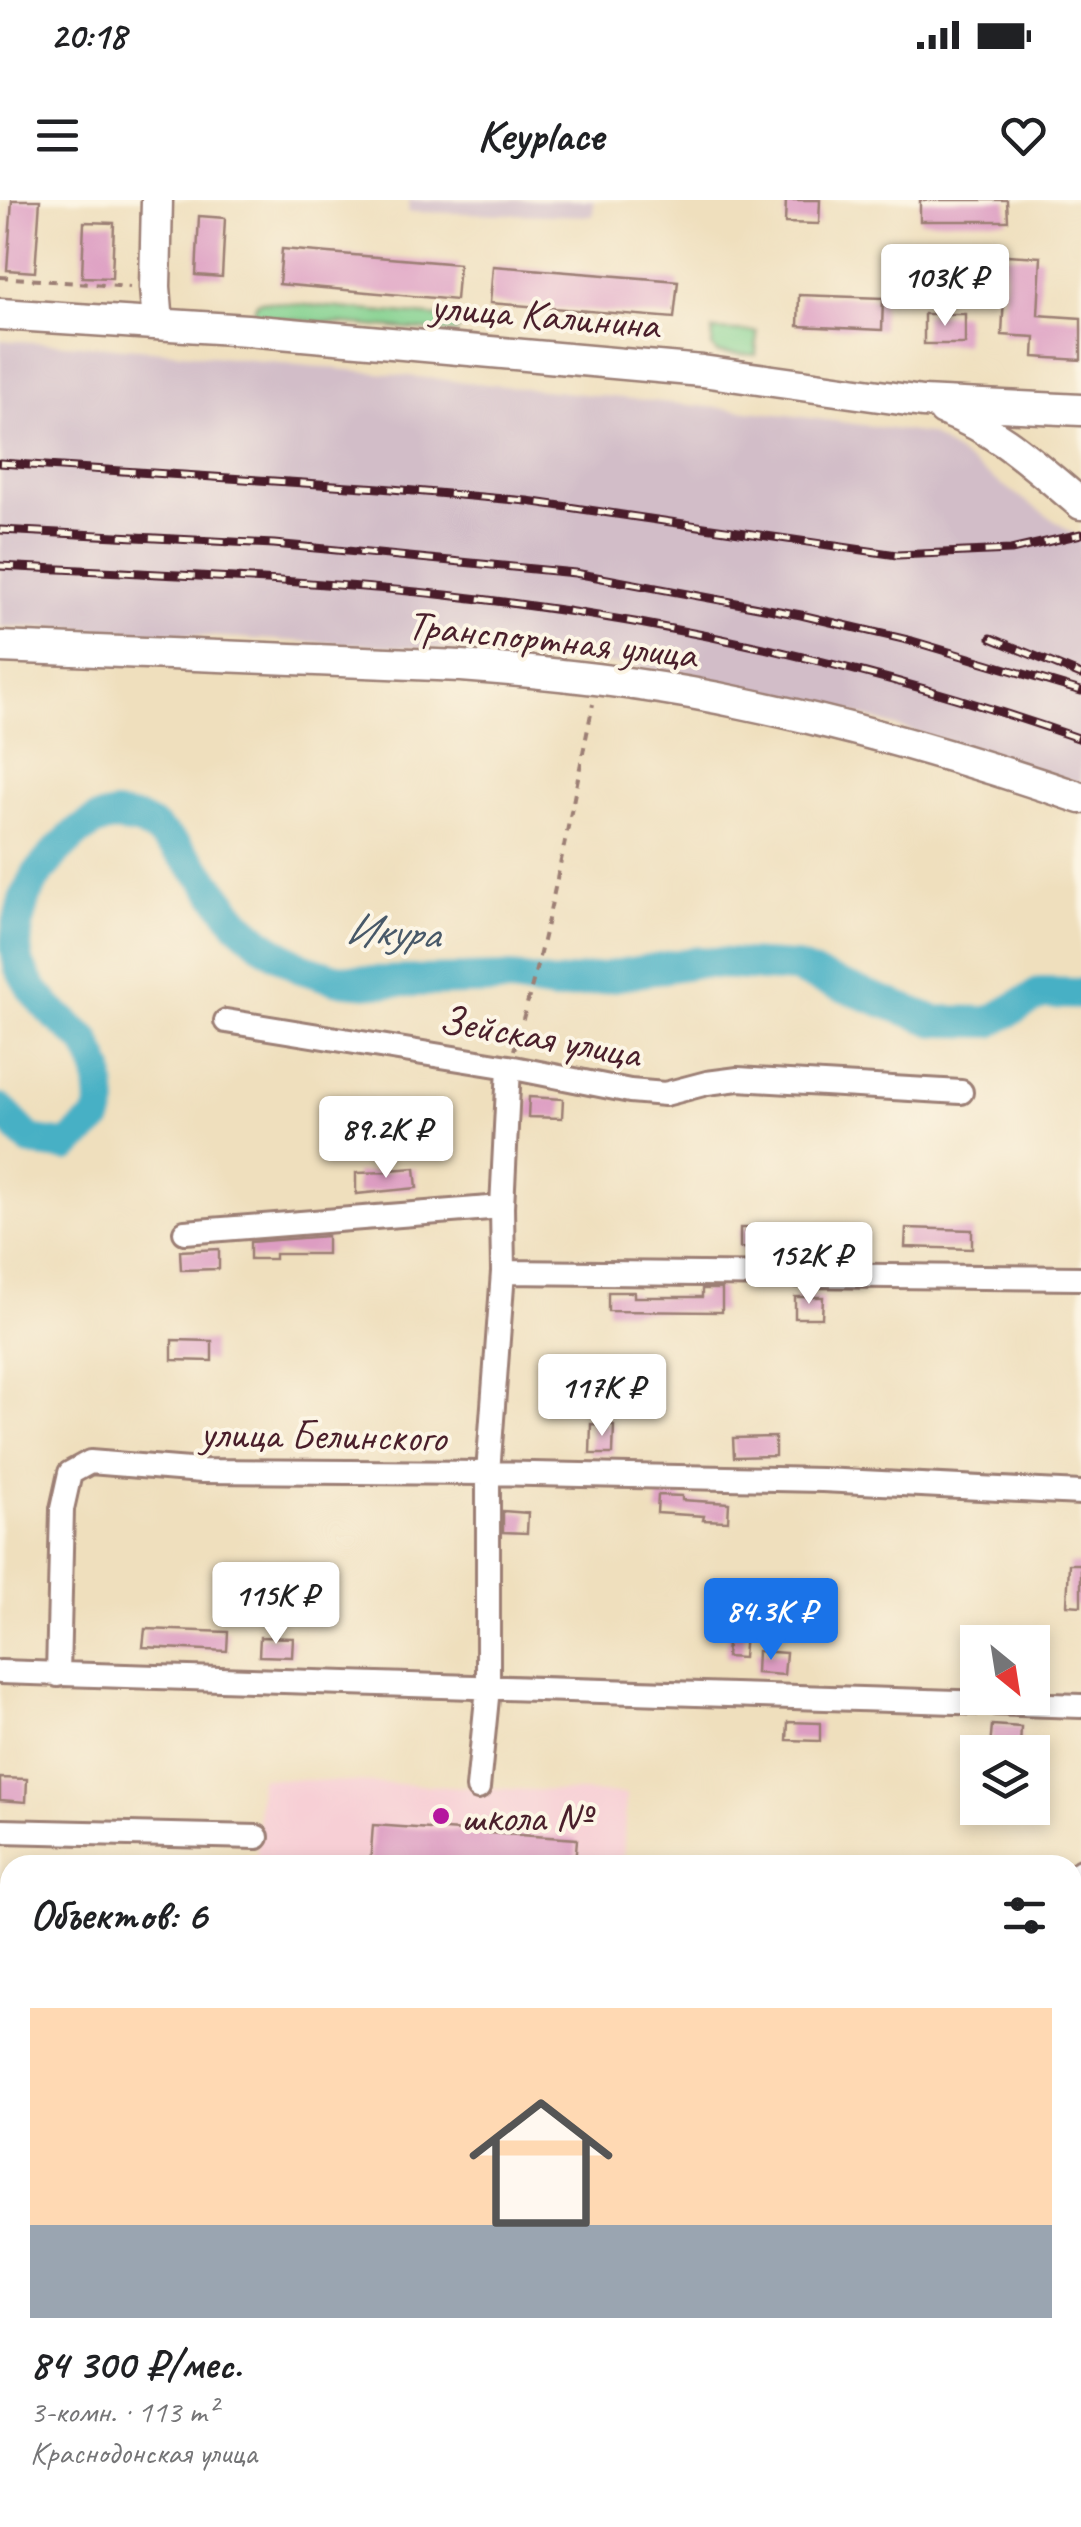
<!DOCTYPE html>
<html lang="ru">
<meta charset="utf-8">
<style>
:root{--surface:#fff;--page:#f6f6f6;--text:#202124;--muted:#757577;--line:#e0e0e0;--accent:#1a73e8}
body{margin:0;font-family:Caveat,sans-serif;background:var(--page);color:var(--text);height:100vh;display:flex;flex-direction:column;font-size:38px;white-space:nowrap}
*{box-sizing:border-box;margin:0}
p{font-size:32px;color:var(--muted)}
.icon{flex:none;width:55px;height:55px;fill:none;stroke:currentColor;stroke-width:2;stroke-linecap:round;stroke-linejoin:round}
.map{position:relative;flex:1;overflow:hidden}
.panel{position:absolute;left:0px;top:1655px;width:1082px;height:672px;display:flex;flex-direction:column;background:var(--surface);border-radius:30px 30px 0 0;box-shadow:0 5px 15px #0003}
.panel>*{flex:none}
.needle{width:65px;rotate:150deg}
.buttons{position:absolute;left:960px;top:1425px;display:grid;gap:20px}
.buttons a{display:grid;place-items:center;width:90px;height:90px;border-radius:0px;background:var(--surface);box-shadow:0 5px 15px #0003;font-size:50px}
.price{position:absolute;translate:-50% -85px;padding:0 22px;border-radius:10px;background:#fff;color:#222;font-size:32px;line-height:65px;filter:drop-shadow(0 2px 5px #0008)}
.price::after{content:'';position:absolute;left:50%;top:60px;width:30px;height:22px;margin-left:-15px;background:inherit;clip-path:polygon(0 0,100% 0,50% 100%)}
.price.active{background:var(--accent);color:#fff}
ul{padding:0;list-style:none}
li{display:grid;align-content:center;gap:20px;height:530px;padding:0 30px}
li+li{border-top:2px solid var(--line)}
li span{display:grid;place-items:center;height:310px;border-radius:0px;color:#555}
li>.icon{margin-inline-start:auto}
span .icon{width:180px;height:180px;fill:#fffc;stroke-width:1}
li b{font-size:42px}
h2{display:flex;justify-content:space-between;align-items:center;height:120px;padding:0 30px;font-size:42px}
.status{display:flex;justify-content:space-between;align-items:center;height:70px;padding:0 50px;background:var(--surface);direction:ltr}
.status svg{height:28px;fill:currentColor}
header{display:flex;justify-content:space-between;align-items:center;height:130px;padding:0 30px;background:var(--surface);font-size:45px;font-weight:700}
.map>svg:first-child{display:block}
</style>
<div class="status"><b>20:18</b><svg viewBox="0 0 49 12"><path d="M0 12V9h3v3zM5 12V6h3v6zM10 12V3h3v9zM15 12V0h3v12zM26 1h20v11H26zM47 4h2v5h-2z"/></svg></div>
<header><svg class="icon" aria-label="menu" viewBox="0 0 24 24"><path d="M4 6h16M4 12h16M4 18h16"/></svg>Keyplace<svg class="icon" aria-label="heart" viewBox="0 0 24 24"><path d="M12 20l-8-8c-3-5 5-10 8-4 3-6 11-1 8 4z"/></svg></header>
<div class="map">
<svg width="1081" height="2327" viewBox="0 0 1081 2327">
<rect width="100%" height="100%" fill="#fcf5e5"/>
<filter id="ink" filterUnits="userSpaceOnUse"><feTurbulence type="fractalNoise" baseFrequency=".01" numOctaves="2"/><feDisplacementMap in="SourceGraphic" scale="20" xChannelSelector="R" yChannelSelector="G"/><feConvolveMatrix kernelMatrix="1 2 1 2 8 2 1 2 1" color-interpolation-filters="sRGB"/></filter>
<filter id="wash" filterUnits="userSpaceOnUse"><feTurbulence type="fractalNoise" baseFrequency=".0048" numOctaves="4" result="noise"/><feDisplacementMap in="SourceGraphic" scale="40" xChannelSelector="R" yChannelSelector="G"/><feGaussianBlur stdDeviation="2.25" result="paint"/><feColorMatrix in="noise" values="0 0 0 0 0 0 0 0 0 0 0 0 0 0 0 0 0 1.4 0 .05"/><feComposite in="paint" operator="in"/></filter>
<g filter="url(#wash)">
<rect width="100%" height="100%" fill="#efdfbd"/>
<path fill="#f7cfd5" d="M260 1578 626 1594 623 1665H256Z"/>
<path fill="#d2bdc8" d="M409 0H594L593 16 408 12Z
M0 140 143 149 788 215 929 234 1081 339V584L843 510 642 468 543 455 62 428 0 427Z"/>
<path fill="#84d190" stroke="#67785e" stroke-width="2.5" d="M261 101 463 119 456 133 257 117 254 113 256 104Z
M713 130 757 132 756 155 717 153 712 147Z"/>
<g fill="none" stroke-linecap="round" stroke-linejoin="round">
<path stroke="#46b0c5" stroke-width="32" d="M0 909 31 941 67 946 98 918 102 904 99 870 86 841 51 811 33 790 19 766 16 748 18 723 24 700 36 676 55 653 75 634 96 621 114 617 138 620 154 628 176 647 204 678 237 722 265 746 301 768 336 779 369 782 511 779 554 786 696 762 794 768 935 821 990 822 1041 793 1081 794"/>
</g>
<g id="blocks">
<path fill="#dd9dc2" d="M12 0H40L35 72 7 70Z
M786 0H820L819 24 785 23Z
M920 0H1007L1008 21H920Z
M199 16 225 18 222 77 196 75Z
M84 22 114 23 112 78 82 77Z
M282 49 459 64 456 100 279 84Z
M1006 55 1041 57 1038 115 1081 118V160L1034 157 1035 137 1002 135Z
M493 66 678 81 674 118 490 103Z
M799 95 883 98 882 130 798 126Z
M924 114H965V144H924Z
M529 897 563 899 562 918 528 917Z
M415 968 417 988 356 994V973L389 972V970Z
M740 1028H765V1034H800V1049L740 1048Z
M906 1028 972 1030V1049L905 1047Z
M327 1036V1054H275V1059H250V1042Z
M219 1049V1069L181 1070 180 1051Z
M702 1089H722V1112L608 1111V1092H634V1097H702Z
M795 1097H823L822 1118H795Z
M172 1140 212 1141V1161L172 1160Z
M591 1224 614 1225 613 1254H590Z
M775 1237V1256L734 1257 733 1238Z
M658 1295 682 1296V1300L729 1303 728 1321 703 1320 704 1316 657 1313Z
M503 1311 528 1313 527 1333 503 1332Z
M1069 1364H1081V1406L1067 1405Z
M729 1418 746 1419 743 1458 726 1457Z
M145 1429 228 1432 227 1451 143 1447Z
M260 1437 293 1438 292 1457 259 1456Z
M757 1451 786 1453 784 1475 756 1473Z
M788 1522 820 1523V1541L787 1540Z
M992 1525 1021 1527 1020 1549 990 1547Z
M0 1578 27 1579 26 1602 0 1600Z
M373 1625 577 1639 575 1665H370Z"/>
</g>
</g>
<g filter="url(#ink)">
<use href="#blocks" fill-opacity="0" stroke="#9c7f74" stroke-width="2.5"/>
<g fill="none" stroke-linecap="round" stroke-linejoin="round">
<defs>
<path id="minor" d="M226 821 509 867 630 891 665 894 707 883 738 879 961 892
M185 1032 502 1007
M503 1072 1081 1078
M0 1472 1081 1506
M58 1475 62 1309 70 1273 90 1262 202 1271 488 1273 822 1280 1081 1293
M478 1588 488 1488V1273L503 1072 502 1007 509 867
M0 1631 257 1637
M1072 1705 1081 1671
M0 1867 10 1868
M0 2143H10
M161 2327 174 2318
M377 2327 378 2318
M585 2327 586 2318
M787 2327 788 2318
M1001 2327 1002 2318"/>
<path id="major" d="M157 0 155 87 158 124
M0 114 247 130 702 171 922 202 1081 210
M944 210C1002 232 1035 266 1081 304
M0 447 461 466C555 473 650 483 742 503 857 527 970 560 1081 598"/>
</defs>
<use href="#minor" stroke="#9c7f74" stroke-width="28"/>
<use href="#major" stroke="#9c7f74" stroke-width="35"/>
<path stroke="#9c7f74" stroke-width="4" stroke-dasharray="8 8" stroke-linecap="butt" d="M0 77 130 87
M514 850C548 736 569 620 593 504"/>
<use href="#minor" stroke="#fff" stroke-width="22"/>
<use href="#major" stroke="#fff" stroke-width="30"/>
<defs>
<path id="rail" d="M0 263 380 288 527 301 897 355 1011 350 1081 334
M0 330 274 344 575 373 801 415 912 441 1081 491
M0 366C149 374 298 379 446 395 662 419 877 467 1081 539
M991 438 1081 475"/>
</defs>
<use href="#rail" stroke="#4a1f2b" stroke-width="9"/>
<use href="#rail" stroke="#fcf5e5" stroke-width="5" stroke-dasharray="15" stroke-linecap="butt"/>
</g>
</g>
<circle fill="#b5179e" stroke="#fcf5e5" stroke-width="4" cx="441" cy="1616" r="10"/>
<g text-anchor="middle" stroke-width="8" stroke-linejoin="round" paint-order="stroke">
<g font-size="42" fill="#4a1f2b" stroke="#fcf5e5">
<text transform="translate(545 114) rotate(5)" y="15">улица Калинина</text>
<text transform="translate(552 438) rotate(6)" y="15">Транспортная улица</text>
<text transform="translate(540 835) rotate(10)" y="15">Зейская улица</text>
<text transform="translate(323 1234) rotate(1)" y="15">улица Белинского</text>
</g>
<g font-size="42" fill="#4a1f2b" stroke="#fcf5e5" text-anchor="start">
<text x="461" y="1631">школа №</text>
</g>
<g font-size="45" font-style="italic" fill="#485969" stroke="#fcf5e5">
<text transform="translate(392 730) rotate(3)" y="16">Икура</text>
</g>
</g>
</svg>
<div class="buttons">
<a><svg class="needle" viewBox="-14 -14 28 28"><path d="M0-13l5 13h-10z" fill="#e53935"/><path d="M0 13l5-13h-10z" fill="#757577"/></svg></a>
<a><svg class="icon" aria-label="layers" viewBox="0 0 24 24"><path d="M12 4l9 5-9 5-9-5zM3 14l9 5 9-5"/></svg></a>
</div>
<b class="price" style="left:945px;top:129px">103K ₽</b>
<b class="price" style="left:386px;top:981px">89.2K ₽</b>
<b class="price" style="left:809px;top:1107px">152K ₽</b>
<b class="price" style="left:602px;top:1239px">117K ₽</b>
<b class="price" style="left:276px;top:1447px">115K ₽</b>
<b class="price active" style="left:771px;top:1463px">84.3K ₽</b>
<section class="panel">
<h2>Объектов: 6<svg class="icon" aria-label="filters" viewBox="0 0 24 24"><path d="M4 7h16M4 17h16"/><circle cx="9" cy="7" r="2"/><circle cx="15" cy="17" r="2"/></svg></h2>
<ul>
<li><span style="background:linear-gradient(#ffd9b3 70%,#9aa5b1 0)"><svg class="icon" aria-label="home" viewBox="0 0 24 24"><path d="M3 11l9-7 9 7M6 9v11h12V9"/></svg></span><div><b>84 300 ₽/мес.</b><p>3-комн. · 113 m²</p><p>Краснодонская улица</p></div></li>
</ul>
</section>
</div>
